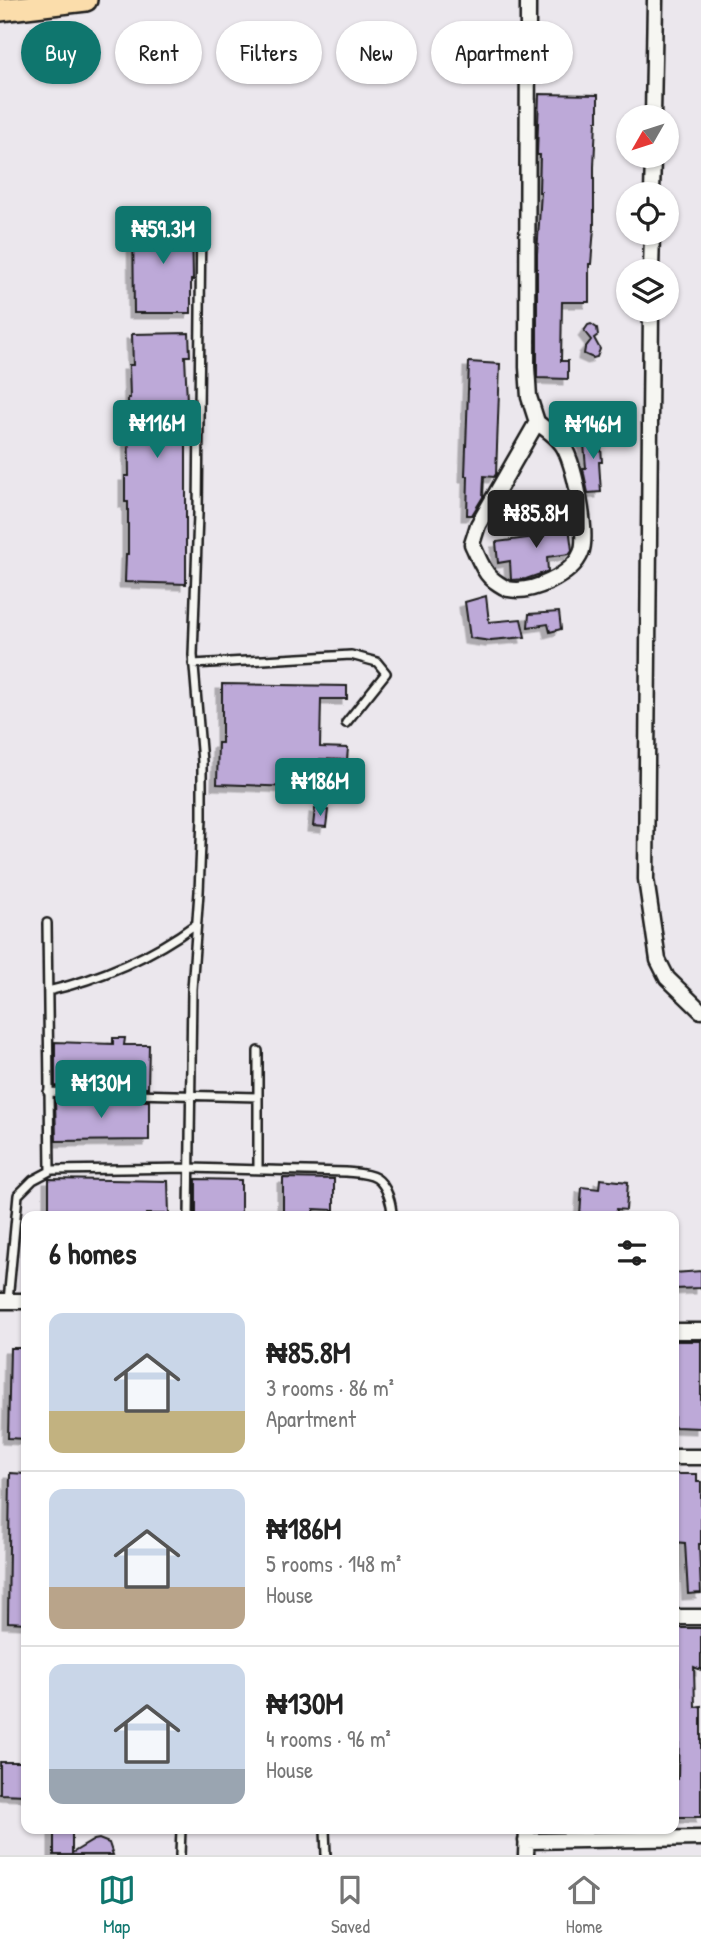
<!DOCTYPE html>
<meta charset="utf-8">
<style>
:root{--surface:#fff;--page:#f2f2f2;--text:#222;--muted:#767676;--line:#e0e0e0;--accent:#0f766e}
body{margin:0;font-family:"Patrick Hand",sans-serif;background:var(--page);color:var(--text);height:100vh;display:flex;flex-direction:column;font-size:26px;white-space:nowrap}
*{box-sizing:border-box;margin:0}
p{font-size:23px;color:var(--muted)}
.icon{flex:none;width:38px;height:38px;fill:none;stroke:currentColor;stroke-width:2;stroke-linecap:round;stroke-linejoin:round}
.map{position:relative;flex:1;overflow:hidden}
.drawer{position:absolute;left:21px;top:1211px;width:658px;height:623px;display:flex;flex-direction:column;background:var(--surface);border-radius:14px;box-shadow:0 2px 5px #0004}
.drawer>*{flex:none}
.guide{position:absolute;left:21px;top:21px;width:660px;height:63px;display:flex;gap:14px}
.needle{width:46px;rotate:231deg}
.controls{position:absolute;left:616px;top:105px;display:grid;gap:14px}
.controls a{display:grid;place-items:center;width:63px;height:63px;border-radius:50%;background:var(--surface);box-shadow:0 2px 5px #0004;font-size:35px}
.price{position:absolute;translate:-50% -60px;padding:0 16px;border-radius:7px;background:var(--accent);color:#fff;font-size:23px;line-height:46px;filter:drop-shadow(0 2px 4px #0008)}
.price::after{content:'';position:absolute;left:50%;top:42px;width:21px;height:16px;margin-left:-10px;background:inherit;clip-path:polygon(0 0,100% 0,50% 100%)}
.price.current{background:#222;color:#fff}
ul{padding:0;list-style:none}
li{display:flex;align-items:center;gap:21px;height:175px;padding:0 28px}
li+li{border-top:2px solid var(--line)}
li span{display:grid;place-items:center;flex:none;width:196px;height:140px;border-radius:14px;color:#555}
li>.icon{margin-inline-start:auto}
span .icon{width:84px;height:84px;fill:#fffc;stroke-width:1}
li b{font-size:30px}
h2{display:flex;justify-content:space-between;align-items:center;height:84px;padding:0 28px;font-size:30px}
.chip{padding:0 24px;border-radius:32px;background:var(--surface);box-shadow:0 2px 5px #0004;font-size:24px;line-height:63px}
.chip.current{background:var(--accent);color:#fff}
.dock{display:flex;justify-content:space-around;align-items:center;height:98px;border-top:2px solid var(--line);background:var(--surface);font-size:19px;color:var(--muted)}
.dock a{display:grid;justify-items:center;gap:4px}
.dock .current{color:var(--accent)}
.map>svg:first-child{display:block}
</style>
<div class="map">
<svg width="701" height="1855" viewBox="0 0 701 1855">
<defs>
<filter id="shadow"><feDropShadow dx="-5.5" dy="5.5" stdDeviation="0" flood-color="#0004"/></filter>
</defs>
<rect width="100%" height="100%" fill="#ebe7ed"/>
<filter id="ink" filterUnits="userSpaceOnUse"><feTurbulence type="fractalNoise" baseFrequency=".0143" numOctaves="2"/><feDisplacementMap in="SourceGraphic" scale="14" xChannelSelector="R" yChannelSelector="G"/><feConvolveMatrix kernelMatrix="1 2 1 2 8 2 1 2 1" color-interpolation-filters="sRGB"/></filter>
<g filter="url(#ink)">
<path fill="#bda9d8" stroke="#1c1c1c" stroke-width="2" filter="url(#shadow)" d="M539 94 598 95V121H596L594 167V228L591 264H589V302H562L561 361H568V379L537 378V254L541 192H539L540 155H537Z
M192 220 193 280H191V313H134L133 221Z
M591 324 597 328 598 335 594 338 600 349 597 357 593 358 584 354 585 348 591 340 584 331 588 325Z
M189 333 190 356H185L188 424H186V584L125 582 126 554H128V502H125V476H129L128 398H130L129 365H133L132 334Z
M469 362 500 364 496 474 494 477 484 476 483 497 472 515H467L468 476H465Z
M561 417 574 426 567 435 555 424Z
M600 431 602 462H599L601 492 588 493 584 474 583 468H586L583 432Z
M568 519 572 550 569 554 547 557 548 571 546 572 526 579 511 580 510 561 498 563 496 542 544 536 543 522Z
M486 596 489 622 521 619 525 637 491 640V641L470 638 465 602Z
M559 612 561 629 550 632 548 624 528 627 529 614Z
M222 684 347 686V699H321L320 747 348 748 347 760 320 759 319 788 217 784 218 743H222Z
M315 808 328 810 326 827 313 826Z
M113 1038H125L124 1045H149L148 1088 55 1086V1042L113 1044Z
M55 1098 149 1101V1140L56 1141Z
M283 1178 334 1179V1210L314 1209V1216H283Z
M49 1179 168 1181 169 1214H146V1216H49Z
M196 1179 241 1180V1216H196Z
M600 1179 628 1182 626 1210 617 1209 616 1216H580L582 1187 599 1189Z
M701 1271V1288L674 1289V1273Z
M674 1341H701V1428L674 1427Z
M10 1348H26V1439L8 1438Z
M10 1473 26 1474V1623L8 1622Z
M674 1474H697V1482H701V1544H699L701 1593 688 1594 685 1543 674 1542Z
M675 1628H701V1670L694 1667 695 1707 701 1706V1817H675V1779H678L679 1719 678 1657H675Z
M0 1762H26V1795L0 1794Z
M54 1829H72V1853L94 1840 99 1839 109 1843 113 1855H54Z"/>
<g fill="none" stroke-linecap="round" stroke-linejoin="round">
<defs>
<path id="lane" d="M193 664 351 655 377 662 386 673 346 723
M47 923 50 1171
M48 991C100 979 153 956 196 924
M48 1092 258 1097
M258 1170V1051
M189 1216 192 989 199 892 202 818V762L193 655 198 514 201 214
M8 1301 18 1195 33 1180 52 1170 190 1168 346 1172C355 1173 368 1173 376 1178 387 1185 392 1204 392 1216
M325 1829 326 1855
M180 1855 181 1829"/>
<path id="street" d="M528 0 527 367 529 397 537 422
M653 117 655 0
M652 194 653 156
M651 271 652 233
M651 310 646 879 658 960 667 978 701 1011
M537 422C545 429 555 435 561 443 574 458 589 535 581 553 572 575 532 594 508 589 503 587 494 581 490 577 482 569 477 554 472 544L478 525Z
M0 1301H26
M674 1331H701
M674 1457H701
M674 1617H701
M526 1841 701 1838
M526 1855 527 1829"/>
<path id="primary" d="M0 10 86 0"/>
</defs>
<use href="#lane" stroke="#1c1c1c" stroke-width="12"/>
<use href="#street" stroke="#1c1c1c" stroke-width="19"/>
<use href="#primary" stroke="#1c1c1c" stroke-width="26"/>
<use href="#lane" stroke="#f6f6f2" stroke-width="7"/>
<use href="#street" stroke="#f6f6f2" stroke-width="14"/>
<use href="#primary" stroke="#fbddab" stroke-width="21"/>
</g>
</g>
</svg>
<div class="controls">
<a><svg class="needle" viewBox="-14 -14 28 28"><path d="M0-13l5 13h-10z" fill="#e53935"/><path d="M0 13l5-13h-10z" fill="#767676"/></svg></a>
<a><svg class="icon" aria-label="locate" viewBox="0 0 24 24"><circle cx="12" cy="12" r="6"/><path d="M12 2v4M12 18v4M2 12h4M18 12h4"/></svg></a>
<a><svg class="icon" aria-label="layers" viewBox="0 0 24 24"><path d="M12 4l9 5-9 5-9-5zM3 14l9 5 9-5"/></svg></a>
</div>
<b class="price" style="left:163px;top:266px">₦59.3M</b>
<b class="price" style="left:157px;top:460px">₦116M</b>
<b class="price" style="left:593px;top:461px">₦146M</b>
<b class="price current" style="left:536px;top:550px">₦85.8M</b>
<b class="price" style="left:320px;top:818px">₦186M</b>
<b class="price" style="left:101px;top:1120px">₦130M</b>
<div class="guide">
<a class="chip current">Buy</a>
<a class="chip">Rent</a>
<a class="chip">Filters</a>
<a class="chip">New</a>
<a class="chip">Apartment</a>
</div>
<section class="drawer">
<h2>6 homes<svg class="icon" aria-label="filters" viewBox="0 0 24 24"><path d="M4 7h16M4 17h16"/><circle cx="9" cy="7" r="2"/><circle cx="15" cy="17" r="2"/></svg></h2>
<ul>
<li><span style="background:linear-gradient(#c9d6e8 70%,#c2b280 0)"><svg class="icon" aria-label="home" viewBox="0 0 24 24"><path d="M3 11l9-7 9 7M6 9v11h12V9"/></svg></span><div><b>₦85.8M</b><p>3 rooms · 86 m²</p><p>Apartment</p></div></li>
<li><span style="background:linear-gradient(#c9d6e8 70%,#b9a48a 0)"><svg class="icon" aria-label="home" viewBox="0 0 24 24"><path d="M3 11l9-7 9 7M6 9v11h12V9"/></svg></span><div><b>₦186M</b><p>5 rooms · 148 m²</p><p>House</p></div></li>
<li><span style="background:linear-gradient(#c9d6e8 75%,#9aa5b1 0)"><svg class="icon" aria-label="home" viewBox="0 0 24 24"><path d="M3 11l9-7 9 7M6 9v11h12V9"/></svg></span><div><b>₦130M</b><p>4 rooms · 96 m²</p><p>House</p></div></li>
</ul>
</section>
</div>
<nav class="dock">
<a class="current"><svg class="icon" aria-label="map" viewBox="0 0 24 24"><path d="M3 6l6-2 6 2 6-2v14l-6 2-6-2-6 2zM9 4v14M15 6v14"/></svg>Map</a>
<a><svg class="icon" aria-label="saved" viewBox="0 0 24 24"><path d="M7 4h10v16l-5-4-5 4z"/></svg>Saved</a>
<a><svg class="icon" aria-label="home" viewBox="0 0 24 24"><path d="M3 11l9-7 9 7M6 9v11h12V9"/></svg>Home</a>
</nav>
